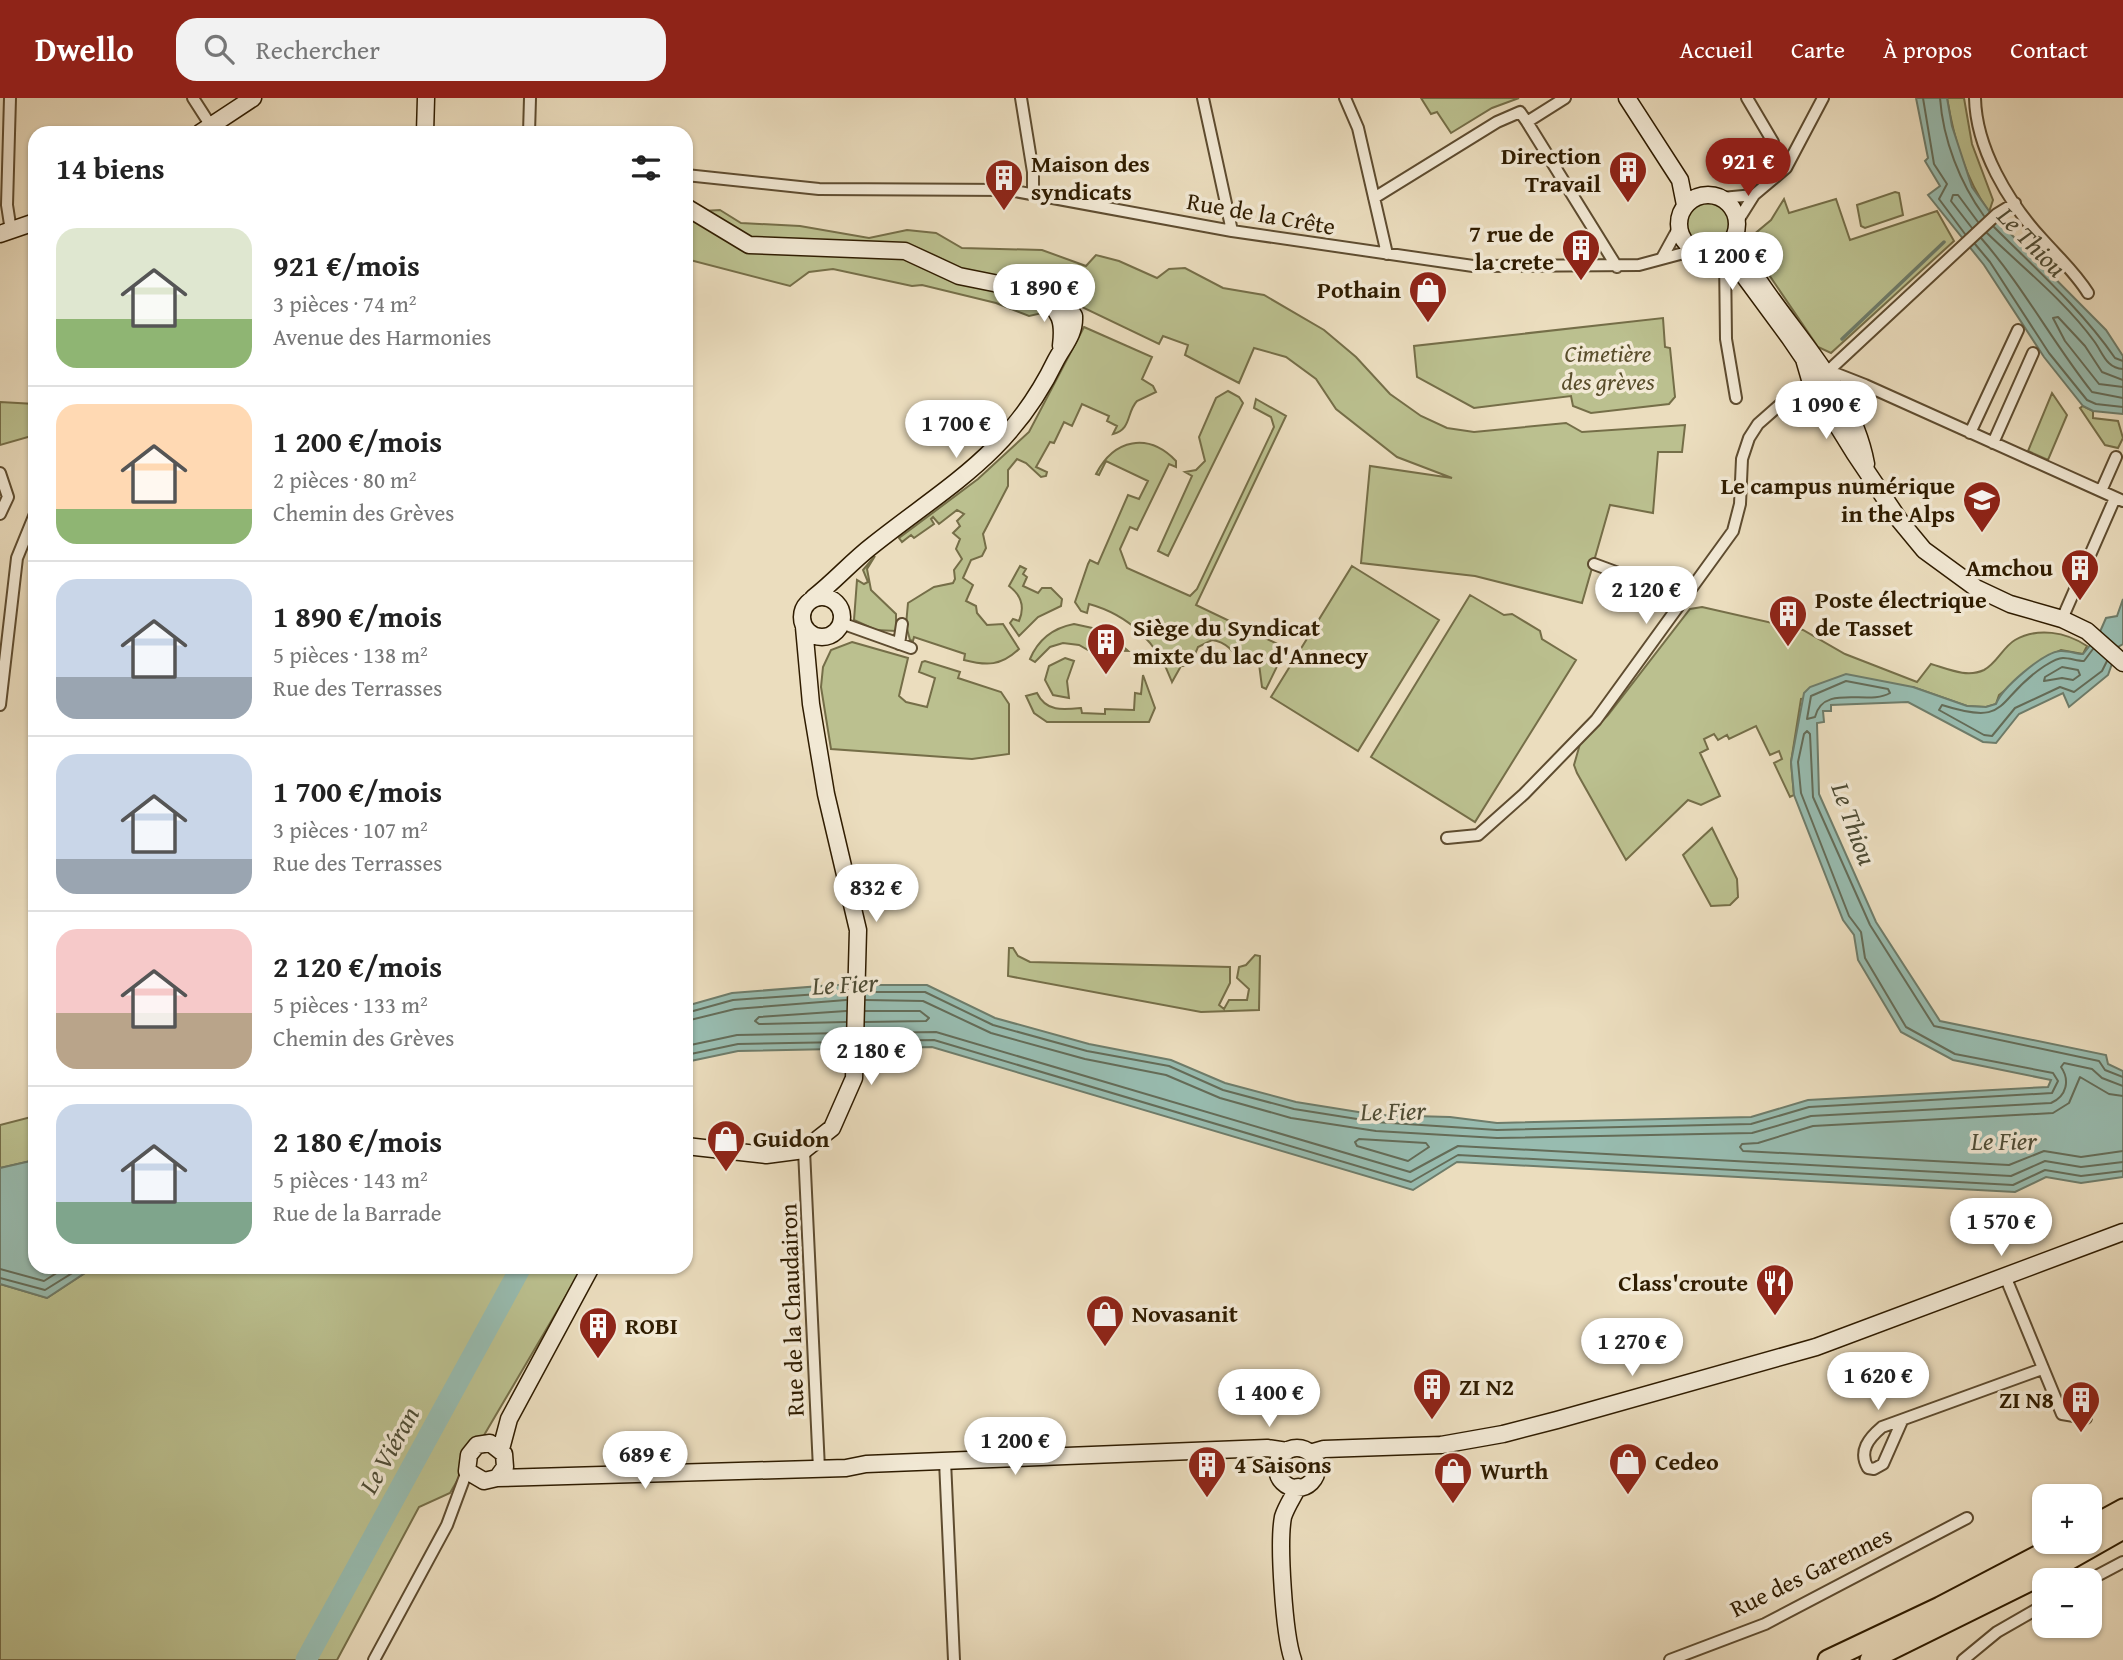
<!DOCTYPE html>
<html lang="fr">
<meta charset="utf-8">
<style>
:root{--surface:#fff;--page:#f2f2f2;--text:#222;--muted:#767676;--line:#e0e0e0;--accent:#8f2418}
body{margin:0;font-family:"Gentium Book Plus",serif;background:var(--page);color:var(--text);height:100vh;display:flex;flex-direction:column;font-size:26px;white-space:nowrap}
*{box-sizing:border-box;margin:0}
p{font-size:23px;color:var(--muted)}
.icon{flex:none;width:38px;height:38px;fill:none;stroke:currentColor;stroke-width:2;stroke-linecap:round;stroke-linejoin:round}
.map{position:relative;flex:1;overflow:hidden}
.sheet{position:absolute;left:28px;top:28px;width:665px;height:1148px;display:flex;flex-direction:column;background:var(--surface);border-radius:21px;box-shadow:0 2px 5px #0004}
.sheet>*{flex:none}
.controls{position:absolute;left:2032px;top:1386px;display:grid;gap:14px}
.controls a{display:grid;place-items:center;width:70px;height:70px;border-radius:14px;background:var(--surface);box-shadow:0 2px 5px #0004;font-size:35px}
.price{position:absolute;translate:-50% -60px;padding:0 16px;border-radius:24px;background:#fff;color:#222;font-size:23px;line-height:46px;filter:drop-shadow(0 2px 4px #0008)}
.price::after{content:'';position:absolute;left:50%;top:42px;width:21px;height:16px;margin-left:-10px;background:inherit;clip-path:polygon(0 0,100% 0,50% 100%)}
.price.on{background:var(--accent);color:#fff}
ul{padding:0;list-style:none}
li{display:flex;align-items:center;gap:21px;height:175px;padding:0 28px}
li+li{border-top:2px solid var(--line)}
li span{display:grid;place-items:center;flex:none;width:196px;height:140px;border-radius:21px;color:#555}
li>.icon{margin-inline-start:auto}
span .icon{width:84px;height:84px;fill:#fffc;stroke-width:1}
li b{font-size:30px}
h2{display:flex;justify-content:space-between;align-items:center;height:84px;padding:0 28px;font-size:30px}
header{display:flex;align-items:center;gap:42px;box-sizing:border-box;height:98px;padding:0 35px;background:var(--accent);color:#fff}
header strong{font-size:33px}
nav{display:flex;gap:38px;margin-inline-start:auto;font-size:24px}
.search{width:490px;height:63px;background:var(--page);display:flex;align-items:center;gap:18px;box-sizing:border-box;padding:0 24px;border-radius:21px;color:var(--muted);font-size:26px}
.map>svg:first-child{display:block}
</style>
<header>
<strong>Dwello</strong>
<div class="search"><svg class="icon" aria-label="search" viewBox="0 0 24 24"><circle cx="10" cy="10" r="6"/><path d="M15 15l6 6"/></svg>Rechercher</div>
<nav><a>Accueil</a><a>Carte</a><a>À propos</a><a>Contact</a></nav>
</header>
<div class="map">
<svg width="2123" height="1562" viewBox="0 0 2123 1562">
<rect width="100%" height="100%" fill="#ebddbe"/>
<filter id="stains"><feTurbulence type="fractalNoise" baseFrequency=".00286" numOctaves="4"/><feColorMatrix values="0 0 0 0 .2 0 0 0 0 .09 0 0 0 0 .02 0 0 0 .5 -.17"/></filter>
<radialGradient id="worn" r=".72"><stop offset=".6" stop-color="#630" stop-opacity="0"/><stop offset="1" stop-color="#630" stop-opacity=".3"/></radialGradient>
<path fill="#bbc08f" stroke="#756e48" stroke-width="2" d="M1421 0H1519L1492 10 1451 35 1437 14 1431 16Z
M1947 0H1964L1972 46 1993 102 1989 114C1965 80 1954 41 1947 0Z
M1895 94 1899 95 1903 117 1865 130 1861 128 1857 107Z
M1784 101 1789 115 1836 101 1850 142 1937 113 1954 143 1831 255 1818 249 1746 143 1771 122Z
M1686 126a22 22 0 1 1 44 0a22 22 0 1 1-44 0Z
M720 112 741 125 800 128 869 140 907 132 936 135 962 150 1042 152 1086 168 1096 157 1119 163 1157 180 1169 171 1185 170 1223 190 1264 197 1324 232 1356 259 1390 296 1421 318 1447 330 1474 334 1566 325 1582 334 1685 327 1682 354H1658L1653 415 1610 407 1582 505 1475 478 1361 465 1370 368 1452 380 1397 359 1336 311 1316 281 1286 259 1254 250 1239 285 1185 257 1188 247 1163 238 1159 246 1078 207 1029 218 996 205 922 187 912 188 833 171 809 174 790 188 686 161V114Z
M1663 220 1665 249 1670 250 1675 299 1669 306 1591 315 1573 308 1571 298 1474 310 1417 279 1414 248Z
M1084 229 1152 259 1142 281 1153 288 1156 294 1137 303C1126 315 1132 331 1113 336L1117 328 1107 323 1109 318 1082 306 1072 328 1064 324 1054 345 1050 344 1036 369 1047 374 1046 378 1041 379 1026 365 1017 361 1008 372V388L983 436 986 450 982 458 971 462 963 480 973 487 966 503 976 508 977 515 987 527 1003 526 1019 551C1001 568 987 568 964 562L965 556 914 539 913 543 910 542 906 527 908 505 934 489 953 485 955 481 954 472 962 461 956 451 960 441 953 435 960 428 957 423 964 416 957 412 939 426 933 419 931 421 934 426 914 440 911 437 902 444 899 440 978 381 1029 334Z
M1228 293 1239 299 1243 305 1168 458 1158 453 1192 378 1185 374 1196 372 1205 363 1199 339 1216 300Z
M2052 295 2067 317 2048 362 2028 353Z
M1256 301 1286 318 1196 507 1286 550 1266 591 1262 589 1258 558 1248 556 1247 564 1237 565C1236 553 1225 544 1212 542L1198 549 1190 568H1181L1172 584C1158 545 1129 517 1089 506L1087 515 1081 513 1075 504 1088 466 1090 462 1098 466 1128 397 1139 401 1148 383 1106 363 1099 377 1096 376C1114 341 1148 334 1176 363V369L1169 366 1137 432 1130 429 1120 451 1127 470 1190 498 1197 491 1274 329 1271 319 1254 310Z
M0 304 35 306V337L0 347Z
M2083 308 2093 313V320L2118 323 2123 340 2118 350 2105 347 2080 310Z
M875 458 867 471 871 492 896 516V533L876 532 854 522 857 482 864 486 868 484 863 472Z
M1020 468 1026 471 1023 476 1027 479 1023 488 1038 495 1042 490H1051L1062 501 1061 508 1038 519 1019 538 1010 525 1013 521 1019 523C1025 509 1021 497 1009 488Z
M1352 468 1439 522 1358 653 1271 599Z
M1470 497 1504 517 1512 516 1540 533 1542 541 1576 562 1475 724 1371 659Z
M1702 509 1803 532 1845 556 1917 584 1931 566C1948 571 1967 580 1984 572 1997 565 2003 549 2015 542 2038 529 2066 534 2087 548L2083 556 2061 552 2048 558 1999 597 1996 606 1986 609 1967 608 1913 589 1801 601 1791 664 1794 697 1790 699 1774 665 1782 661 1779 653 1770 657 1756 628 1729 641 1727 637 1718 642 1714 636 1704 641 1708 651 1700 655 1720 698 1701 707 1688 702 1626 762 1577 675 1574 667 1580 646 1608 617 1690 511Z
M1074 526 1106 533 1128 553 1088 552 1079 547 1063 545 1050 549 1035 564 1030 561C1038 542 1053 530 1074 526Z
M852 544 908 560 899 598 906 604 927 609 935 580 919 574 922 564 925 563 960 574 958 580 1001 594 1009 606V656L972 661 831 651 821 589 823 569 831 552Z
M1065 560 1074 563 1067 583 1069 600 1053 597 1045 582 1049 568Z
M1143 577 1155 610 1149 624H1047L1034 615 1026 598 1037 595C1046 614 1063 612 1081 610L1082 615 1105 616V611L1134 612 1135 595 1141 596Z
M1712 730 1737 781 1738 799 1730 807 1711 808 1683 757Z
M1009 850H1013L1018 858 1030 864 1230 869V885L1219 907 1224 911 1229 902H1247L1249 891 1237 880 1239 869 1246 867 1255 857 1260 858 1259 912 1201 914 1008 878Z
M35 1018V1062L0 1070V1027Z
M94 1169H583L450 1395 419 1409 337 1562H0V1186L47 1200Z"/>
<path fill="#98bcb0" stroke="#6e7c6a" stroke-width="2" d="M1916 0H1947L1952 28 1972 89 1992 117 2106 232 2123 258V316L2093 313 2083 308 2044 259 1984 167 1928 97 1940 88 1925 63 1928 60Z
M2123 501V546L2118 549 2108 577 2069 609 2063 595 2019 616 1996 645 1983 644 1908 604 1831 607V613H1823L1824 624 1817 625 1819 696 1876 824 1940 923 2106 957 2108 966 2123 973V1079L2081 1085 2046 1079 2015 1094 1457 1064 1413 1092 932 949 738 953 686 964V908L732 895 833 887H927L995 920 1089 946 1171 962 1225 985 1296 1004 1377 1017 1450 1019 1497 1025 1751 1019 1808 1002 2048 989 2051 982 1953 962 1901 934 1858 862 1854 837 1843 822 1794 697 1791 664 1804 595 1810 589 1846 576 1913 589 1967 608 1986 609 1996 606C2001 591 2042 555 2060 553 2067 552 2076 556 2083 556L2099 536 2106 520 2117 518Z
M35 1062V1169H94L47 1200 0 1186V1070Z"/>
<g fill="none" stroke-linecap="round" stroke-linejoin="round">
<path stroke="#646c58" stroke-width="2" d="M1923 0 1934 66 1947 86 1939 101 1965 136
M1940 0C1943 42 1960 85 1984 118
M1994 129C2036 171 2081 211 2115 260L2123 263
M1972 130 1951 103 1953 97H1958L1978 124
M1987 135C2022 169 2065 203 2094 243 2103 255 2106 270 2123 271
M1981 140C2023 188 2053 245 2092 294L2123 300
M1975 146 1990 164 2049 255 2087 302 2096 306 2123 309
M2123 282 2102 274 2085 248 2058 219 2053 220 2065 243 2099 286 2123 289
M2093 551 2084 563C2077 563 2070 560 2063 560 2056 560 2048 566 2043 569 1994 602 2011 629 1942 607L1939 612 1984 637 1992 638 2015 610 2060 589 2074 594 2102 573 2107 563
M2062 569 2078 572 2080 577 2073 582 2062 580 2044 583 2045 579Z
M1846 583 1888 591 1890 595C1869 608 1823 585 1815 619L1807 621 1811 598Z
M866 894H925L993 927 1087 953 1169 968 1223 992 1294 1011 1376 1024 1497 1032 1751 1026 1809 1009 2052 995 2058 983 2053 975 1955 956 1906 929 1865 860 1861 834 1849 818 1801 695 1798 664 1804 636 1807 633 1810 636 1813 699 1870 827 1934 928 2099 963 2105 972 2123 979
M866 902 923 903 991 935 1085 961 1166 977 1220 1000 1291 1020 1376 1033 1497 1040 1752 1035 1811 1018 2051 1005C2067 998 2070 982 2061 969L2064 965 2092 971 2102 980 2123 988
M686 915 733 902 847 894
M686 923 735 911 846 902
M846 924 759 926 755 923 759 919 846 913
M865 924 926 923 929 920 920 913H865
M865 935 936 934 1410 1074 1458 1048 2011 1078 2045 1063 2081 1069 2123 1064
M865 943 934 942 1411 1084 1458 1057 2013 1087 2045 1072 2081 1078 2123 1073
M686 948 737 937 846 935
M686 957 738 946 845 944
M2123 998 2109 996 2080 979 2069 1005 2053 1015 1813 1028 1758 1045 1742 1046 1740 1049 1743 1053 2009 1067 2044 1053 2081 1059 2123 1053
M1359 1041 1426 1045 1429 1049 1408 1063 1357 1048 1355 1044Z
M0 1171 44 1183 66 1169
M0 1180 45 1192 82 1169"/>
<path stroke="#6e7c6a" stroke-width="3.5" d="M1842 241 1944 144"/>
<path stroke="#98bcb0" stroke-width="21" d="M306 1562 521 1169"/>
<defs>
<path id="street" d="M10 0 7 107 11 133
M193 0 211 28
M1021 0 1033 74V96
M1203 0 1232 133
M1345 0 1358 30 1387 156
M1747 0 1773 44
M1975 0C1976 50 2008 104 2042 141 2058 159 2075 174 2088 195
M1527 24 1617 169
M529 35 530 0
M686 77 819 91 1009 92 1232 133 1473 168 1639 167 1695 152
M1374 100 1497 24 1520 14 1527 24 1565 0
M1722 100 1754 97
M1737 124 1754 97 1786 70 1823 0
M1725 159 1726 241 1736 300
M1662 160 1679 129
M1825 276H1837L1865 287 2123 403
M1970 335 2018 232
M1993 345 2033 255
M0 375 8 399 0 416
M2101 393 2116 359
M1594 466 1686 500
M2062 521 2115 400
M841 525 911 550
M899 546 902 526
M0 607 17 460 35 416
M1447 740 1478 737 1524 696 1596 622 1733 433 1740 406 1742 361 1749 340 1758 326 1791 297 1825 276 1997 116 2015 105
M804 1052 819 1371
M2005 1178 2062 1316 2086 1320
M1902 1323 1883 1366 1874 1371 1868 1370C1858 1353 1869 1340 1882 1329L2042 1271
M945 1363 954 1562
M2089 1482 2123 1464
M374 1562 447 1427 467 1373
M1670 1562 1765 1526 1967 1420
M1963 1562 1997 1534 2044 1507"/>
<path id="secondary" d="M1627 0 1680 82 1685 107
M200 35 253 0
M425 35 426 0
M1679 126a29 29 0 1 1 58 0a29 29 0 1 1-58 0Z
M686 109 749 147 905 153 959 178 1053 197 1064 202 1074 218C1075 236 1064 247 1056 262 1011 355 950 386 873 447 852 463 834 484 813 500
M0 136 35 124
M1734 139C1770 218 1850 278 1866 366
M1716 154 1739 171 1789 239 1804 261 1811 285 1855 356 1900 423 1924 452 1976 490 2010 506 2062 521 2087 533 2123 565
M1041 199C1061 213 1064 224 1061 248
M802 519a20 20 0 1 1 40 0a20 20 0 1 1-40 0Z
M686 1048 766 1057 804 1052 832 1030 854 980 858 832 826 696 811 606 804 529
M1277 1370a20 20 0 1 1 40 0a20 20 0 1 1-40 0Z
M501 1351 509 1321 591 1169
M1310 1355 1324 1351 1441 1347 1503 1336 1557 1322 1816 1249 2123 1134
M497 1380 505 1369 504 1356 490 1345 477 1347 469 1357 467 1373 484 1383 497 1380 846 1370 866 1366 1267 1350 1287 1353
M1293 1562C1284 1537 1278 1445 1283 1419 1286 1409 1293 1399 1298 1389"/>
<path id="highway" d="M2090 1429 2123 1411
M1828 1562 1940 1509 2064 1444
M1870 1562 2042 1477 2123 1431"/>
</defs>
<use href="#street" stroke="#5e4c30" stroke-width="14"/>
<use href="#secondary" stroke="#2f1c00" stroke-width="19"/>
<use href="#highway" stroke="#2f1c00" stroke-width="23"/>
<use href="#street" stroke="#f2e9d5" stroke-width="10"/>
<use href="#secondary" stroke="#f2e9d5" stroke-width="16"/>
<use href="#highway" stroke="#ebddbe" stroke-width="19"/>
</g>
<defs>
<symbol id="building-pin" viewBox="-11 -11 22 30"><path d="M0 17L-7.5 6A9.5 9.5 0 1 1 7.5 6Z" fill="#8f2418" stroke="#f2e9d5"/><path d="M-4-6H4V6H1V3H-1V6H-4ZM-2.5-4.3h1.7v1.8h-1.7ZM.8-4.3h1.7v1.8H.8ZM-2.5-1h1.7V.8h-1.7ZM.8-1h1.7V.8H.8Z" fill="#fff"/></symbol>
<symbol id="shop-pin" viewBox="-11 -11 22 30"><path d="M0 17L-7.5 6A9.5 9.5 0 1 1 7.5 6Z" fill="#8f2418" stroke="#f2e9d5"/><path d="M-5-2.5h2.3a2.7 3.5 0 0 1 5.4 0H5L5.5 6h-11ZM-1.5-2.5h3a1.5 2.3 0 0 0-3 0Z" fill="#fff"/></symbol>
<symbol id="university-pin" viewBox="-11 -11 22 30"><path d="M0 17L-7.5 6A9.5 9.5 0 1 1 7.5 6Z" fill="#8f2418" stroke="#f2e9d5"/><path d="M0-5L7-2L0 1L-7-2ZM-4 1L0 2.5L4 1V4Q0 6-4 4Z" fill="#fff"/></symbol>
<symbol id="restaurant-pin" viewBox="-11 -11 22 30"><path d="M0 17L-7.5 6A9.5 9.5 0 1 1 7.5 6Z" fill="#8f2418" stroke="#f2e9d5"/><path d="M-5-6h1v4h1v-4h1v4h1v-4h1v5L-1.5 .5V6h-2V.5L-5-1ZM5-6V6H3V1.5H1.5Q1.5-4 5-6Z" fill="#fff"/></symbol>
</defs>
<g fill-rule="evenodd">
<use href="#building-pin" x="1606" y="50" width="44" height="60"/>
<use href="#building-pin" x="982" y="58" width="44" height="60"/>
<use href="#building-pin" x="1559" y="128" width="44" height="60"/>
<use href="#shop-pin" x="1406" y="170" width="44" height="60"/>
<use href="#university-pin" x="1960" y="380" width="44" height="60"/>
<use href="#building-pin" x="2058" y="448" width="44" height="60"/>
<use href="#building-pin" x="1766" y="494" width="44" height="60"/>
<use href="#building-pin" x="1084" y="522" width="44" height="60"/>
<use href="#shop-pin" x="704" y="1019" width="44" height="60"/>
<use href="#restaurant-pin" x="1753" y="1163" width="44" height="60"/>
<use href="#shop-pin" x="1083" y="1194" width="44" height="60"/>
<use href="#building-pin" x="576" y="1206" width="44" height="60"/>
<use href="#building-pin" x="1410" y="1267" width="44" height="60"/>
<use href="#building-pin" x="2059" y="1280" width="44" height="60"/>
<use href="#shop-pin" x="1606" y="1342" width="44" height="60"/>
<use href="#building-pin" x="1185" y="1345" width="44" height="60"/>
<use href="#shop-pin" x="1431" y="1351" width="44" height="60"/>
</g>
<g text-anchor="middle" stroke-width="7" stroke-linejoin="round" paint-order="stroke">
<g font-size="24" font-weight="bold" fill="#2f1c00" stroke="#f2e9d5" text-anchor="start">
<text x="1601" y="66" text-anchor="end">Direction<tspan x="1601" dy="28">Travail</tspan></text>
<text x="1031" y="74">Maison des<tspan x="1031" dy="28">syndicats</tspan></text>
<text x="1554" y="144" text-anchor="end">7 rue de<tspan x="1554" dy="28">la crete</tspan></text>
<text x="1401" y="200" text-anchor="end">Pothain</text>
<text x="1955" y="396" text-anchor="end">Le campus numérique<tspan x="1955" dy="28">in the Alps</tspan></text>
<text x="2053" y="478" text-anchor="end">Amchou</text>
<text x="1815" y="510">Poste électrique<tspan x="1815" dy="28">de Tasset</tspan></text>
<text x="1133" y="538">Siège du Syndicat<tspan x="1133" dy="28">mixte du lac d'Annecy</tspan></text>
<text x="753" y="1049">Guidon</text>
<text x="1748" y="1193" text-anchor="end">Class'croute</text>
<text x="1132" y="1224">Novasanit</text>
<text x="625" y="1236">ROBI</text>
<text x="1459" y="1297">ZI N2</text>
<text x="2054" y="1310" text-anchor="end">ZI N8</text>
<text x="1655" y="1372">Cedeo</text>
<text x="1234" y="1375">4 Saisons</text>
<text x="1480" y="1381">Wurth</text>
</g>
<g font-size="24" fill="#2f1c00" stroke="#f2e9d5">
<text transform="translate(1261 116) rotate(10)" y="8">Rue de la Crête</text>
<text transform="translate(792 1212) rotate(-92)" y="8">Rue de la Chaudairon</text>
<text transform="translate(1811 1474) rotate(-26)" y="8">Rue des Garennes</text>
</g>
<g font-size="24" font-style="italic" fill="#594d2b" stroke="#f2e9d5">
<text x="1608" y="264">Cimetière<tspan x="1608" dy="28">des grèves</tspan></text>
</g>
<g font-size="26" font-style="italic" fill="#4e4c35" stroke="#f2e9d5">
<text transform="translate(2032 144) rotate(46)" y="9">Le Thiou</text>
<text transform="translate(1854 726) rotate(70)" y="9">Le Thiou</text>
<text transform="translate(845 886) rotate(-3)" y="9">Le Fier</text>
<text transform="translate(1393 1013) rotate(-1)" y="9">Le Fier</text>
<text x="2004" y="1052">Le Fier</text>
<text transform="translate(389 1352) rotate(-61)" y="9">Le Viéran</text>
</g>
</g>
<rect width="100%" height="100%" filter="url(#stains)"/>
<rect width="100%" height="100%" fill="url(#worn)"/>
</svg>
<div class="controls">
<a>+</a>
<a>−</a>
</div>
<b class="price on" style="left:1748px;top:100px">921 €</b>
<b class="price" style="left:1732px;top:194px">1 200 €</b>
<b class="price" style="left:1044px;top:226px">1 890 €</b>
<b class="price" style="left:1826px;top:343px">1 090 €</b>
<b class="price" style="left:956px;top:362px">1 700 €</b>
<b class="price" style="left:1646px;top:528px">2 120 €</b>
<b class="price" style="left:876px;top:826px">832 €</b>
<b class="price" style="left:871px;top:989px">2 180 €</b>
<b class="price" style="left:2001px;top:1160px">1 570 €</b>
<b class="price" style="left:1632px;top:1280px">1 270 €</b>
<b class="price" style="left:1878px;top:1314px">1 620 €</b>
<b class="price" style="left:1269px;top:1331px">1 400 €</b>
<b class="price" style="left:1015px;top:1379px">1 200 €</b>
<b class="price" style="left:645px;top:1393px">689 €</b>
<section class="sheet">
<h2>14 biens<svg class="icon" aria-label="filters" viewBox="0 0 24 24"><path d="M4 7h16M4 17h16"/><circle cx="9" cy="7" r="2"/><circle cx="15" cy="17" r="2"/></svg></h2>
<ul>
<li><span style="background:linear-gradient(#dfe7d0 65%,#8fb573 0)"><svg class="icon" aria-label="home" viewBox="0 0 24 24"><path d="M3 11l9-7 9 7M6 9v11h12V9"/></svg></span><div><b>921 €/mois</b><p>3 pièces · 74 m²</p><p>Avenue des Harmonies</p></div></li>
<li><span style="background:linear-gradient(#ffd9b3 75%,#8fb573 0)"><svg class="icon" aria-label="home" viewBox="0 0 24 24"><path d="M3 11l9-7 9 7M6 9v11h12V9"/></svg></span><div><b>1 200 €/mois</b><p>2 pièces · 80 m²</p><p>Chemin des Grèves</p></div></li>
<li><span style="background:linear-gradient(#c9d6e8 70%,#9aa5b1 0)"><svg class="icon" aria-label="home" viewBox="0 0 24 24"><path d="M3 11l9-7 9 7M6 9v11h12V9"/></svg></span><div><b>1 890 €/mois</b><p>5 pièces · 138 m²</p><p>Rue des Terrasses</p></div></li>
<li><span style="background:linear-gradient(#c9d6e8 75%,#9aa5b1 0)"><svg class="icon" aria-label="home" viewBox="0 0 24 24"><path d="M3 11l9-7 9 7M6 9v11h12V9"/></svg></span><div><b>1 700 €/mois</b><p>3 pièces · 107 m²</p><p>Rue des Terrasses</p></div></li>
<li><span style="background:linear-gradient(#f6c9c9 60%,#b9a48a 0)"><svg class="icon" aria-label="home" viewBox="0 0 24 24"><path d="M3 11l9-7 9 7M6 9v11h12V9"/></svg></span><div><b>2 120 €/mois</b><p>5 pièces · 133 m²</p><p>Chemin des Grèves</p></div></li>
<li><span style="background:linear-gradient(#c9d6e8 70%,#7fa58c 0)"><svg class="icon" aria-label="home" viewBox="0 0 24 24"><path d="M3 11l9-7 9 7M6 9v11h12V9"/></svg></span><div><b>2 180 €/mois</b><p>5 pièces · 143 m²</p><p>Rue de la Barrade</p></div></li>
</ul>
</section>
</div>
